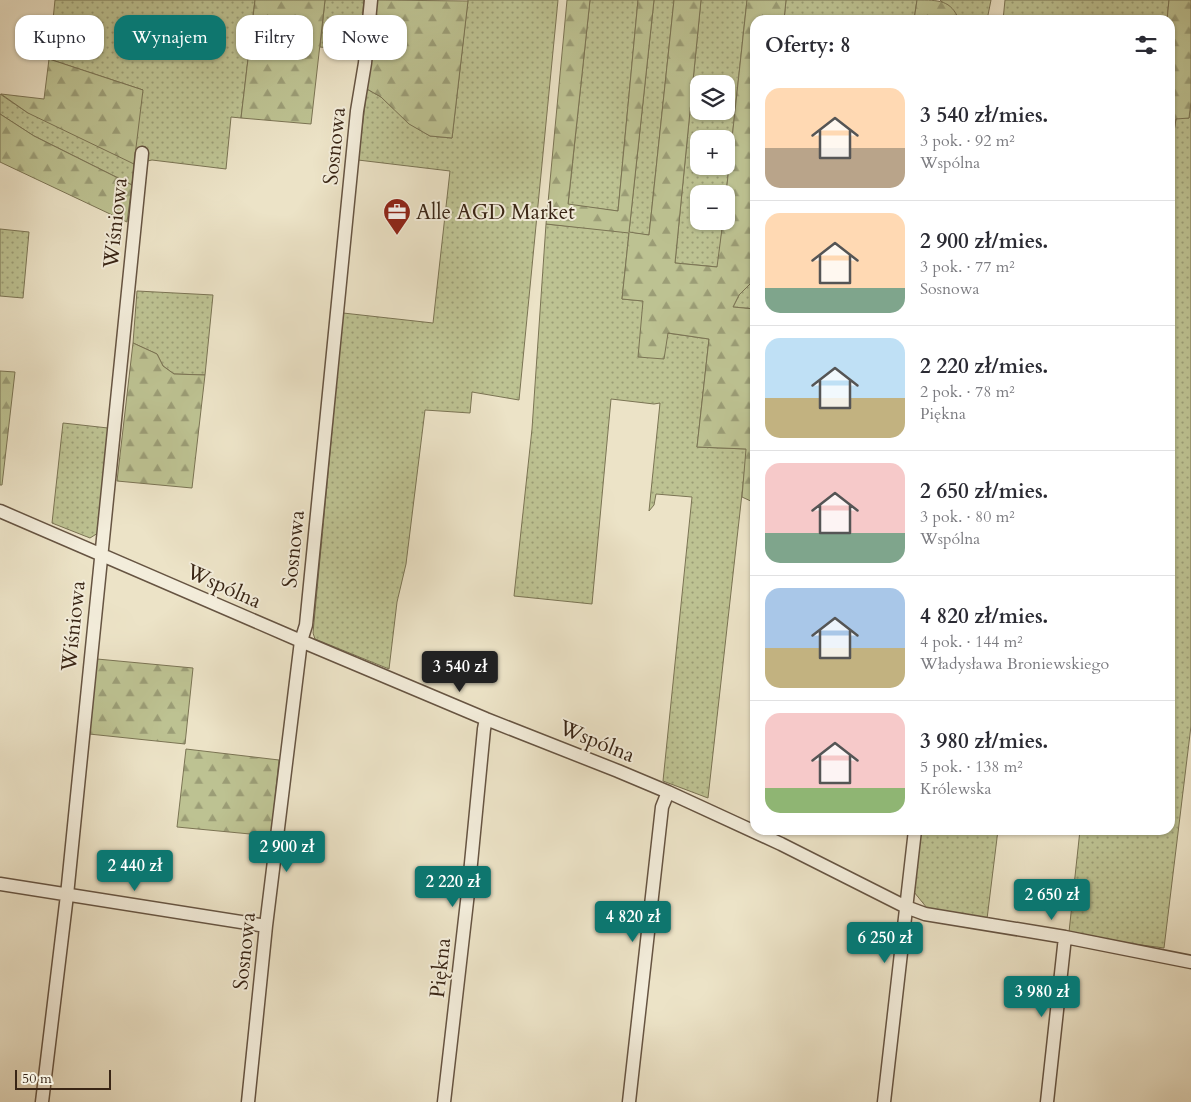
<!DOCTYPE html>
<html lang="pl">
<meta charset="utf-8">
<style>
:root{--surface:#fff;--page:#f2f2f3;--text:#2b2b33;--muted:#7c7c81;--line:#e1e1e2;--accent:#0f766e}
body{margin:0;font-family:Cardo,serif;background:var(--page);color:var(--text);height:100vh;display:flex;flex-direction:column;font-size:19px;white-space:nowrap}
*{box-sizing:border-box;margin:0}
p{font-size:16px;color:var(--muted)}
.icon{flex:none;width:28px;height:28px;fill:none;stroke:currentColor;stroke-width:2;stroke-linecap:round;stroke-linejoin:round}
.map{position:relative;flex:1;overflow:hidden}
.drawer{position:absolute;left:750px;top:15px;width:425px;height:820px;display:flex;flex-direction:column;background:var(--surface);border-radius:15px;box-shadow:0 1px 4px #0004}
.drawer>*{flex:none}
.hud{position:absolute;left:15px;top:15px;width:475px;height:45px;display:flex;gap:10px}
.buttons{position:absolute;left:690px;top:75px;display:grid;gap:10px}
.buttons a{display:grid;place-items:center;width:45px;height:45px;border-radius:10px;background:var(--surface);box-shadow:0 1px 4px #0004;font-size:25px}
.scale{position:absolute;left:15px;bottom:12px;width:96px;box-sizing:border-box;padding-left:5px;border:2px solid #392515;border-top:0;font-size:14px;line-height:18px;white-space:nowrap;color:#392515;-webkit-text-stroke:4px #f3eddb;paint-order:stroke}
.price{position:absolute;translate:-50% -42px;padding:0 11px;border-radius:5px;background:var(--accent);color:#fff;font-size:16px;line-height:32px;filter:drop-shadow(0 1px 2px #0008)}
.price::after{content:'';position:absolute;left:50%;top:30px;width:15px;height:11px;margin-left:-8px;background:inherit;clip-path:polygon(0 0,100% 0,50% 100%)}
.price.on{background:#222;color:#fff}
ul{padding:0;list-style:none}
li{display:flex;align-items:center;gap:15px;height:125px;padding:0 15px}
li+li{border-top:1px solid var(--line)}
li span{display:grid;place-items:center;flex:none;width:140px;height:100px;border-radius:15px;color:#555}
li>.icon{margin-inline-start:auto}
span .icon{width:60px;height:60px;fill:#fffc;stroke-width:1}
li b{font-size:21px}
h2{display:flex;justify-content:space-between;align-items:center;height:60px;padding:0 15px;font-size:21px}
.pill{padding:0 18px;border-radius:15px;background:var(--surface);box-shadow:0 1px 4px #0004;font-size:18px;line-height:45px}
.pill.on{background:var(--accent);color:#fff}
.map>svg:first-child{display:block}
</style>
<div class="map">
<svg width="1191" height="1102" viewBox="0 0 1191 1102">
<defs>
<pattern id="green-dots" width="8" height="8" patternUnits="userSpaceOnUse" patternTransform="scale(1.25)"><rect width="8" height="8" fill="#bdc292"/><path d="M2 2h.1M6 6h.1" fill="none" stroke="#9b9d76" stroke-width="1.8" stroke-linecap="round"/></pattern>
<pattern id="forest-firs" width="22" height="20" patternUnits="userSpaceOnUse" patternTransform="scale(1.25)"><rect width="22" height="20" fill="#bdc292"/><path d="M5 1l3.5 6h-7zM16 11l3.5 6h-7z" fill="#9b9d76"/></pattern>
</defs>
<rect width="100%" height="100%" fill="#ece3c7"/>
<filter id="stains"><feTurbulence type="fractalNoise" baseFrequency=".004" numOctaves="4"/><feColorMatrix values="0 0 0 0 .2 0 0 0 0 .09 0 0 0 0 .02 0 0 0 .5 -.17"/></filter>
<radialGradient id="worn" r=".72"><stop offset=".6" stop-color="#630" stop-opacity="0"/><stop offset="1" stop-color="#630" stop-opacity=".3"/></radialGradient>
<path fill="url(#green-dots)" stroke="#7b7454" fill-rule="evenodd" d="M55 0H255L241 118 231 117 226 169 152 160 134 164 132 185 34 136 0 114V94L28 113 143 90 49 59Z
M325 0H364L359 51 320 47Z
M468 0H558L519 400 472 392 470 413 425 410 406 564 397 602 389 669 315 639 313 633 343 313 433 323 450 171 358 160 367 89 381 97 410 124 430 136 452 138Z
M590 0H638L618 211 568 205Z
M654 0H674L649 235 629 233 622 299 643 301 667 333 709 339 697 447 747 449 708 798 663 781 692 497 656 494 654 505 649 511 660 403 654 404 611 399 592 604 514 596 532 429 546 224 629 232Z
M701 0H747L726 194H699V221H723L718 267 675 263ZM699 84H726V111H699ZM699 139H726V166H699Z
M786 0H917L914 20H784Z
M940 0H991L987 20H959L958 16Z
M1005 0H1169L1167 20H1003Z
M1191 102V726L1164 948 1134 944 1069 932 1080 830H1170V152L1171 151 1176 118H1189Z
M0 229 29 232 23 298 0 296Z
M755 276V309L733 307 739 295 753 281Z
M137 291 213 295 205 375 174 374 163 366 157 354 133 343Z
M63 423 108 428 98 533 90 538 52 523Z
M920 830H998L987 919 927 908 914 892Z"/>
<path fill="url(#forest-firs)" stroke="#7b7454" d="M255 0H325L311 124 241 118Z
M376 0 468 1 452 138 430 136 409 124 381 97 367 89Z
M567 0H590L568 204 618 211 638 0H654L629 232 649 235 674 0H701L675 263 717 267 723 221H726V194L747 0H786L784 20H755V276L753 281 739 295 733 307 755 309V359L751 406 755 407V503L742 497 746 449 697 447 709 339 668 333 664 359 638 357 643 301 622 299 629 233 546 224Z
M917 0C939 0 951 0 959 20H914Z
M1169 0H1191V102L1189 118 1176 119 1171 151 1170 152V20H1167Z
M49 59 143 90 134 164 28 113 1 94 44 99Z
M0 114 34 136 132 185 127 222 0 162Z
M133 343 157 354 163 366 174 374 205 375 192 488 117 481Z
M0 371 15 372 2 485H0Z
M97 659 193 668 185 744 89 734Z
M186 749 279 760 271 836 177 827Z"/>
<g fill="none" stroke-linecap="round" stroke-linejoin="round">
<defs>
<path id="minor" d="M0 511 301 641 486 719 618 771 668 792 781 844 906 907 925 914 1065 937 1191 962
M0 884 266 926
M42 1102 67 895 142 153
M248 1102 266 926 301 641 306 625 357 111 365 63 371 0
M444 1102 469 884 484 729 486 719
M629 1102 662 807 668 792
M884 1102 915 830
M1047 1102 1065 937"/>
</defs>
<use href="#minor" stroke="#665442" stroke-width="15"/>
<use href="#minor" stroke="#f3eddb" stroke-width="12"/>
</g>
<defs>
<symbol id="office-pin" viewBox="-11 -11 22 30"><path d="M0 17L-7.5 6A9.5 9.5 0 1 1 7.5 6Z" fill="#8f2418" stroke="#f3eddb"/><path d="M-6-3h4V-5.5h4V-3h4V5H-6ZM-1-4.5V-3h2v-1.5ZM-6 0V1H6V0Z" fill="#fff"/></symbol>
</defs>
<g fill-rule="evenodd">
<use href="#office-pin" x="381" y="196" width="32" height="43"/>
</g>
<g text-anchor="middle" stroke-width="4" stroke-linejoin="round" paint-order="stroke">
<g font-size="21" fill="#392515" stroke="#f3eddb">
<text transform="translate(334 146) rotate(-84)" y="7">Sosnowa</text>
<text transform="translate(115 223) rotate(-84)" y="7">Wiśniowa</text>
<text transform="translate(293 549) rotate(-84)" y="7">Sosnowa</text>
<text transform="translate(224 586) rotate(24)" y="7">Wspólna</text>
<text transform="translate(73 626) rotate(-84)" y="7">Wiśniowa</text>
<text transform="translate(597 741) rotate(22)" y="7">Wspólna</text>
<text transform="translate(244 951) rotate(-84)" y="7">Sosnowa</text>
<text transform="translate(440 968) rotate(-84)" y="7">Piękna</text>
</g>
<g font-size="21" fill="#392515" stroke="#f3eddb" text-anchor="start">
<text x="416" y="219">Alle AGD Market</text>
</g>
</g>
<rect width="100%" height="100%" filter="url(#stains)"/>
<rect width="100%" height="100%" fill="url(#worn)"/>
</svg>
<div class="buttons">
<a><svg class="icon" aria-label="layers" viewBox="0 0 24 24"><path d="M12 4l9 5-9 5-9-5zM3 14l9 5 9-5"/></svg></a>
<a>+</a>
<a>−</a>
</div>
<div class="scale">50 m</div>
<b class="price on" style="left:460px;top:693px">3 540 zł</b>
<b class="price" style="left:287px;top:873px">2 900 zł</b>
<b class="price" style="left:135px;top:892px">2 440 zł</b>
<b class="price" style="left:453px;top:908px">2 220 zł</b>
<b class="price" style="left:1052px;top:921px">2 650 zł</b>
<b class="price" style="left:633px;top:943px">4 820 zł</b>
<b class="price" style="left:885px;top:964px">6 250 zł</b>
<b class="price" style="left:1042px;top:1018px">3 980 zł</b>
<div class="hud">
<a class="pill">Kupno</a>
<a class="pill on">Wynajem</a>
<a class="pill">Filtry</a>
<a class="pill">Nowe</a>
</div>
<section class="drawer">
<h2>Oferty: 8<svg class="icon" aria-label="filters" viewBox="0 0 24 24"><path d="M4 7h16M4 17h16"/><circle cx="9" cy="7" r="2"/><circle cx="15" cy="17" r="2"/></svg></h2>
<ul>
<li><span style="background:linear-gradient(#ffd9b3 60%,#b9a48a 0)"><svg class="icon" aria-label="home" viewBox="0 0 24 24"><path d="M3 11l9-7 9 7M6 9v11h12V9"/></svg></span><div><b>3 540 zł/mies.</b><p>3 pok. · 92 m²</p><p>Wspólna</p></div></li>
<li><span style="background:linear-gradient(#ffd9b3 75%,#7fa58c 0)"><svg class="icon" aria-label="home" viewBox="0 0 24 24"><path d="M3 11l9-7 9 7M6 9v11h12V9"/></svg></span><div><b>2 900 zł/mies.</b><p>3 pok. · 77 m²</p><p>Sosnowa</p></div></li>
<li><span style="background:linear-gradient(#bfe0f5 60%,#c2b280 0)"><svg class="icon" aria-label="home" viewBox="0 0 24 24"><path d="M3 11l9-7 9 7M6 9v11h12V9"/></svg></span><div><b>2 220 zł/mies.</b><p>2 pok. · 78 m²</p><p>Piękna</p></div></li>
<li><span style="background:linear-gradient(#f6c9c9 70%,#7fa58c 0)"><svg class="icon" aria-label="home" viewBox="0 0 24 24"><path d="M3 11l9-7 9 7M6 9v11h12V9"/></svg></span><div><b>2 650 zł/mies.</b><p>3 pok. · 80 m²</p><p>Wspólna</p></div></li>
<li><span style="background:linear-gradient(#a9c7e8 60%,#c2b280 0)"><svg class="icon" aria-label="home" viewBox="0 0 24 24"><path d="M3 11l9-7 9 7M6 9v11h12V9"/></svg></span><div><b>4 820 zł/mies.</b><p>4 pok. · 144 m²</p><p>Władysława Broniewskiego</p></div></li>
<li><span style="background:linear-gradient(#f6c9c9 75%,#8fb573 0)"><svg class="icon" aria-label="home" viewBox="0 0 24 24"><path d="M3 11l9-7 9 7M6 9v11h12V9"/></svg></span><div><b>3 980 zł/mies.</b><p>5 pok. · 138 m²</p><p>Królewska</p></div></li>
</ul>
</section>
</div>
